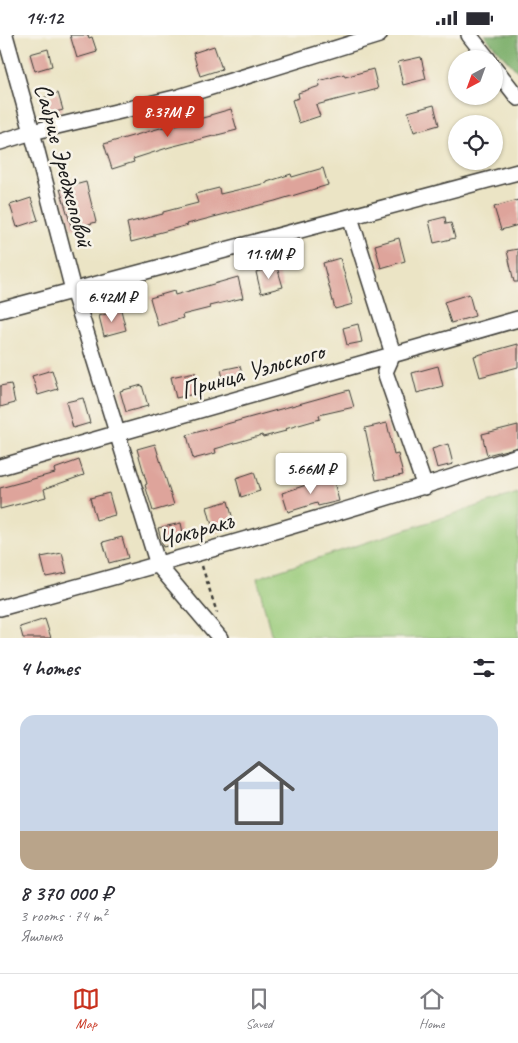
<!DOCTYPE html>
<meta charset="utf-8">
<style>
:root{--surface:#fff;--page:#f2f2f3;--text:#2b2b33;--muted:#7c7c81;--line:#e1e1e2;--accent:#c8321e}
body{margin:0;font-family:Caveat,sans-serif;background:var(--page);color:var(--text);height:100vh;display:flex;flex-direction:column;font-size:19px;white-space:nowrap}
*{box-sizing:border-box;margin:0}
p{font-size:16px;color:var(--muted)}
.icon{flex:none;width:28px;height:28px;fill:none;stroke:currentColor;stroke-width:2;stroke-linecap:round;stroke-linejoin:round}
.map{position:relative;height:603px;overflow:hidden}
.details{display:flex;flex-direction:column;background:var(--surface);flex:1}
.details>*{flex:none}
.needle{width:32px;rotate:221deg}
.tools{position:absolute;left:448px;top:15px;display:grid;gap:10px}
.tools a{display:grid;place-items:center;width:55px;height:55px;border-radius:50%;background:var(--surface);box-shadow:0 1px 4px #0004;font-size:25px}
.price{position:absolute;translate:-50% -42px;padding:0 11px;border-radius:5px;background:#fff;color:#222;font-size:16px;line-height:32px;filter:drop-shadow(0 1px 2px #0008)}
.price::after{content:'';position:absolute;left:50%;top:30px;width:15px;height:11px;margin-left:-8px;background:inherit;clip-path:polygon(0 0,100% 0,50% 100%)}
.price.selected{background:var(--accent);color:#fff}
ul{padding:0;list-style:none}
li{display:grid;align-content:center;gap:10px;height:265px;padding:0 20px}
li+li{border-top:1px solid var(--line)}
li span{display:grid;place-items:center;height:155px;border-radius:15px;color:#555}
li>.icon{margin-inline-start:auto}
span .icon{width:90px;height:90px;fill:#fffc;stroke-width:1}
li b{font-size:21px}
h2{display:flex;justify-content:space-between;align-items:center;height:60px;padding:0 20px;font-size:21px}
.status{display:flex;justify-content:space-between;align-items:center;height:35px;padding:0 25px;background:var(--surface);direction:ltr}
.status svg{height:14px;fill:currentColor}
.tab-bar{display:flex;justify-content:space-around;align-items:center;height:70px;border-top:1px solid var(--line);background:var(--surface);font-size:14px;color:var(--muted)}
.tab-bar a{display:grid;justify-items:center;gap:2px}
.tab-bar .selected{color:var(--accent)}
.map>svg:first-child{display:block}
</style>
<div class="status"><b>14:12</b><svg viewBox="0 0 49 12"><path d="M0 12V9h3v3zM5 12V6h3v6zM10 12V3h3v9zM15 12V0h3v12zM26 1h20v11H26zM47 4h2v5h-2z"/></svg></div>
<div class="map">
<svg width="518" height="603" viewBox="0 0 518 603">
<rect width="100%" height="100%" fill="#f7f3e8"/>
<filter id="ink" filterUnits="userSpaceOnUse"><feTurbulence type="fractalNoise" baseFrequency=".02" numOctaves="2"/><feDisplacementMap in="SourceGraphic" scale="10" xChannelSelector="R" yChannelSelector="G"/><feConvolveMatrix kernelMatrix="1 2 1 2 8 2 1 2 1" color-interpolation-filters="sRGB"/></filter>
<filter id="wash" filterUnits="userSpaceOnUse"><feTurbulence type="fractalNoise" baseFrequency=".0096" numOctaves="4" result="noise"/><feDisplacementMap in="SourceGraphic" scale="20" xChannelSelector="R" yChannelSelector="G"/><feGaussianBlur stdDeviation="1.12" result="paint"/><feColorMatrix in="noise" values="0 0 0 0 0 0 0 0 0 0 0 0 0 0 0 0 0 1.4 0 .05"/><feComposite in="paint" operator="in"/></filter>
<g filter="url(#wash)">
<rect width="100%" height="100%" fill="#ebe4c5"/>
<path fill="#9acb7a" stroke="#5b744b" d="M518 458V603H272L257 543Z"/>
<path fill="#7baf6a" stroke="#4c6643" d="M484 0H518V37Z"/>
<g id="blocks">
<path fill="#dea49b" d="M70 0H88L89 3 92 2 97 17 77 23Z
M214 11 222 34 200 41 193 18Z
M48 14 52 31 35 36 30 19Z
M421 22 426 44 403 50 398 27Z
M373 34 378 54 316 70 320 81 299 88 292 65 299 63 298 58 320 51 319 46 344 39 345 42Z
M58 58 63 75 45 80 40 64Z
M434 70 439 90 414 97 408 77Z
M231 74 237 95 170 112 133 124 134 127 112 134 104 109 164 92V93L210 81V80Z
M323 133 328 150 275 166 187 189 188 190 154 199V201L131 207 127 188 163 179V177L198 168 195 159 219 153 220 159 267 148V147L291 139 292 142Z
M86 147 96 187 72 194 60 154Z
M31 163 38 185 17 192 10 170Z
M518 165V190L501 195 494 172Z
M445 182 446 189 451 188 455 203 434 208 429 186Z
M399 203 405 226 381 233 375 210Z
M518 214V247H514L507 216Z
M340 223 353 269 335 274 323 228Z
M277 232 283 252 261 258 256 237Z
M238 242 243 263 209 271 210 273 182 280 183 283 158 291 150 263 174 256 175 260Z
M469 259 475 281 451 288 444 267Z
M121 275 126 295 104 301 99 281Z
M358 289 362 307 347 310 343 293Z
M518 309V332L480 342 474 321Z
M240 331 244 346 225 350 221 335Z
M438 331 443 351 417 358 412 338Z
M52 335 58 354 38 360 32 341Z
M195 337 199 358 176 363 171 342Z
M11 349 15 368 0 372V351Z
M142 350 148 371 126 377 120 356Z
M349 355 354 372 319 380 320 384 285 394 286 396 263 402 262 400 215 414 216 418 193 424 187 400Z
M83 363 90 388 73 393 66 367Z
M387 388 394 420 398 419 403 440 376 445 365 393Z
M518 390V412L487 420 482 399Z
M155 409 174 470 153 476 145 450 147 449 137 414Z
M448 409 453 429 437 433 432 414Z
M79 425 84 440 44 454 46 462 0 474V453L55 438 54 434Z
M254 437 260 456 241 462 236 443Z
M333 443 339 466 318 471 317 468 288 477 282 458 312 448Z
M109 458 115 480 96 485 90 463Z
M228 466 235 492 214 498 207 472Z
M181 488 185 507 163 512 158 493Z
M122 502 128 523 109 528 103 507Z
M62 518 67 538 46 542 41 522Z
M45 584 51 603H23L20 592Z"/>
</g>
</g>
<g filter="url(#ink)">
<use href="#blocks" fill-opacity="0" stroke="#3b3a35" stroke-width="1"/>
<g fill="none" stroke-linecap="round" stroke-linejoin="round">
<defs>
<path id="minor" d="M5 0 32 97 73 255 158 530 220 603
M469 0 488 24
M494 32 518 63
M0 107 32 97 179 62 379 0
M350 182 393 319 385 337 425 452
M0 275 518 137
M0 432 518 284
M0 573C174 526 347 477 518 421"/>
</defs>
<use href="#minor" stroke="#3b3a35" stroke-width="18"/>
<path stroke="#3b3a35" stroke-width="2.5" stroke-dasharray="4 4" stroke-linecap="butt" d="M202 531 217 578"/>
<use href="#minor" stroke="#fff" stroke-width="15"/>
</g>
</g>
<g text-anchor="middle" stroke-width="5" stroke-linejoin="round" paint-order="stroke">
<g font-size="25" fill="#1c1c1c" stroke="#f7f3e8">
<text transform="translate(65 130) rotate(75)" y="9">Сабрие Эреджеповой</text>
<text transform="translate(252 335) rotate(-16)" y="9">Принца Уэльского</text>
<text transform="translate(196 494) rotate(-16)" y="9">Чокъракъ</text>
</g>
</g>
</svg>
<div class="tools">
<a><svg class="needle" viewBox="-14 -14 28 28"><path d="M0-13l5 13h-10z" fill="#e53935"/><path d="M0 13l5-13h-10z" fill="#7c7c81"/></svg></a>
<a><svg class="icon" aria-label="locate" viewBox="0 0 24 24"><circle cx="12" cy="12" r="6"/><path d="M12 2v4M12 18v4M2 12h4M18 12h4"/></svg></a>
</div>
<b class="price selected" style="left:168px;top:103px">8.37M ₽</b>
<b class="price" style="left:269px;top:245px">11.9M ₽</b>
<b class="price" style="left:112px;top:288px">6.42M ₽</b>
<b class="price" style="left:311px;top:460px">5.66M ₽</b>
</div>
<section class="details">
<h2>4 homes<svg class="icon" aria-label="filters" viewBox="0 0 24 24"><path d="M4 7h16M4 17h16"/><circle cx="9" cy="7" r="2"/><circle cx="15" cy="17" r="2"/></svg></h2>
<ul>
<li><span style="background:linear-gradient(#c9d6e8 75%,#b9a48a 0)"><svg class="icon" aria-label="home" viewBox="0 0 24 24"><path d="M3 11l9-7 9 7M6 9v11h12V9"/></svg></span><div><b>8 370 000 ₽</b><p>3 rooms · 74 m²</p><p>Яшлыкъ</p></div></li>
</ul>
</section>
<nav class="tab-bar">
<a class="selected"><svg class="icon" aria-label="map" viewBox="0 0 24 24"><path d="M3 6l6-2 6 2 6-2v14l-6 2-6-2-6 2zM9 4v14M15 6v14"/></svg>Map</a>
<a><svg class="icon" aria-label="saved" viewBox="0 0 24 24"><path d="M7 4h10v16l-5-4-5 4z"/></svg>Saved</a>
<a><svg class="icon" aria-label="home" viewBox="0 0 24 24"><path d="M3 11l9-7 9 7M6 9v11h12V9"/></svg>Home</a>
</nav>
